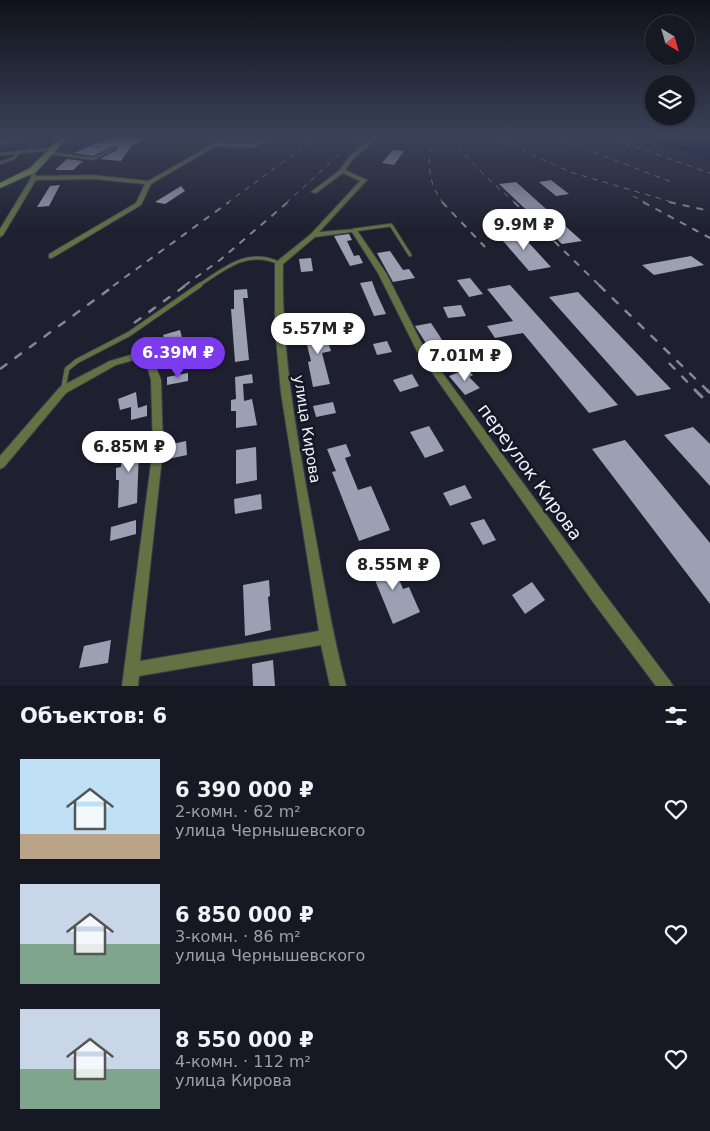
<!DOCTYPE html>
<html lang="ru">
<meta charset="utf-8">
<style>
:root{--surface:#161823;--page:#232530;--text:#f1f3f6;--muted:#9ea0a6;--line:#353741;--accent:#7c3aed}
body{margin:0;font-family:"DejaVu Sans",sans-serif;background:var(--page);color:var(--text);height:100vh;display:flex;flex-direction:column;font-size:19px;white-space:nowrap}
*{box-sizing:border-box;margin:0}
p{font-size:16px;color:var(--muted)}
.icon{flex:none;width:28px;height:28px;fill:none;stroke:currentColor;stroke-width:2;stroke-linecap:round;stroke-linejoin:round}
.map{position:relative;height:686px;overflow:hidden}
.sheet{display:flex;flex-direction:column;background:var(--surface);flex:1}
.sheet>*{flex:none}
.needle{width:32px;rotate:143deg}
.controls{position:absolute;left:645px;top:15px;display:grid;gap:10px}
.controls a{display:grid;place-items:center;width:50px;height:50px;border-radius:50%;background:var(--surface);box-shadow:0 1px 4px #0004,0 0 0 1px var(--line);font-size:25px}
.price{position:absolute;translate:-50% -42px;padding:0 11px;border-radius:18px;background:#fff;color:#222;font-size:16px;line-height:32px;filter:drop-shadow(0 1px 2px #0008)}
.price::after{content:'';position:absolute;left:50%;top:30px;width:15px;height:11px;margin-left:-8px;background:inherit;clip-path:polygon(0 0,100% 0,50% 100%)}
.price.active{background:var(--accent);color:#fff}
ul{padding:0;list-style:none}
li{display:flex;align-items:center;gap:15px;height:125px;padding:0 20px}
li span{display:grid;place-items:center;flex:none;width:140px;height:100px;border-radius:0px;color:#555}
li>.icon{margin-inline-start:auto}
span .icon{width:60px;height:60px;fill:#fffc;stroke-width:1}
li b{font-size:21px}
h2{display:flex;justify-content:space-between;align-items:center;height:60px;padding:0 20px;font-size:21px}
.map>svg:first-child{display:block}
</style>
<div class="map">
<svg width="710" height="686" viewBox="0 0 710 686">
<rect width="100%" height="100%" fill="#1e202f"/>
<path fill="#0d063e" d="M637 136H710V161Z"/>
<path fill="#9ca0b3" d="M113 136H152L131 146 121 161 100 159 117 150 116 145 93 156 74 153 97 143 100 144Z
M393 150 404 151 394 165 382 163Z
M67 159 83 161 73 170H55Z
M551 180 569 194 556 196 539 182Z
M516 182 582 241 562 244 499 184Z
M60 185 49 206 37 207 50 186Z
M181 186 185 191 165 204 155 202Z
M518 231 551 267 529 271 497 234Z
M349 234 352 240 347 241 354 256 359 255 363 263 350 266 334 236Z
M390 251 403 270 409 269 415 278 393 282 377 253Z
M691 256 704 265 654 275 642 265Z
M311 258 313 271 301 272 299 259Z
M470 278 483 294 469 297 457 280Z
M372 281 376 292 386 314 374 316 360 283Z
M510 285 618 405 589 413 523 333 495 338 487 326 513 321 487 289Z
M247 289 248 298H243L249 360 235 362 231 309H234V290Z
M578 292 671 389 637 396 549 297Z
M461 305 466 316 448 318 443 307Z
M431 323 439 335 451 356 436 359 415 326Z
M322 324 331 351 322 353 330 384 313 387 308 362 311 361 307 345H309L305 327Z
M180 330 184 345 167 350 163 335Z
M387 341 392 352 377 355 373 344Z
M467 369 473 375 469 377 480 388 465 395 449 376Z
M188 373V381L167 385V377Z
M252 374 253 383 243 384 244 401 252 399 257 425 236 428V411H231V400L236 399 235 377Z
M412 374 419 386 400 392 393 380Z
M136 392 138 408 147 405V416L131 420V407L120 410 118 399Z
M333 402 336 413 316 417 313 406Z
M429 426 444 451 425 458 410 432Z
M693 427 710 444V486L664 435Z
M143 438V449L139 450 137 503 118 508 119 480H116V468L121 467 122 444Z
M625 440 710 543V604L592 449Z
M186 441 187 455 168 459V445Z
M346 444 351 456 345 458 358 490 371 486 390 530 359 541 332 472 336 471 327 449Z
M256 447 257 480 236 484V450Z
M465 485 472 498 450 506 443 493Z
M261 494 262 509 235 514 234 499Z
M484 519 496 540 483 545 470 523Z
M136 520V534L110 541 111 527Z
M389 555 403 589 409 587 420 612 393 624 368 563Z
M269 580 270 596 268 597 271 630 245 636 243 585Z
M532 582 545 600 525 614 512 595Z
M111 640 108 663 79 668 84 646Z
M273 660 275 686H253L252 664Z"/>
<g fill="none" stroke-linecap="round" stroke-linejoin="round">
<defs>
<path id="lane-far2" d="M99 141 110 136
M0 144 22 136
M49 153 94 159 115 148
M0 154 53 149
M0 163 14 158 19 152"/>
<path id="lane-far1" d="M354 230 391 225 410 255
M198 286C224 269 247 248 279 263"/>
<path id="lane" d="M63 390 67 369 77 361 129 334 200 285"/>
<path id="street" d="M227 136H232L220 144H253L267 136H272L254 148 216 146 151 184 141 205 52 258H49V254L136 203 145 184 93 179 36 180 3 235 0 237V229L31 178V173H35L36 176 93 175 148 181Z
M374 136H379L353 159 345 170 367 180 319 232 356 229 386 273 424 348 603 592 670 681 673 686H656L593 602 417 351 378 273 352 232 315 237 283 264C281 352 297 437 313 523 323 578 332 632 346 686H330L321 645 139 676 138 686H122L153 448 151 380 147 366 142 362 134 360 116 365 66 393 4 467 0 469V456L60 387 110 361 134 354 148 357 154 362 161 380 163 448 140 661 319 631 281 393 275 328V263L311 234 360 181 343 173 316 193 311 192 340 170 349 157Z"/>
<path id="secondary" d="M62 136H69L36 172 0 188V183L30 168Z"/>
</defs>
<use href="#lane-far2" stroke="#3b3d4c" stroke-width="4"/>
<use href="#lane-far1" stroke="#3b3d4c" stroke-width="4.5"/>
<use href="#lane" stroke="#3b3d4c" stroke-width="6"/>
<use href="#street" stroke="#3b3d4c" stroke-width="2"/>
<use href="#secondary" stroke="#3b3d4c" stroke-width="2"/>
<use href="#lane-far2" stroke="#627243" stroke-width="2.5"/>
<use href="#lane-far1" stroke="#627243" stroke-width="3"/>
<use href="#lane" stroke="#627243" stroke-width="4.5"/>
<use href="#street" fill="#627243" fill-rule="evenodd"/>
<use href="#secondary" fill="#86a053" fill-rule="evenodd"/>
<path stroke="#858793" stroke-width="1" stroke-dasharray="5.5 5.5" stroke-linecap="butt" d="M433 136C427 161 427 182 443 203
M453 136C463 159 496 185 515 203
M491 136 570 172 675 203
M552 136 674 183
M604 136 710 173
M633 196 646 203
M227 203 319 136
M286 203 360 136"/>
<path stroke="#858793" stroke-width="2" stroke-dasharray="7 7" stroke-linecap="butt" d="M442 202 485 247
M514 202 600 286
M643 202 710 238
M669 202 710 211
M113 286 229 202
M184 286 220 260 288 202"/>
<path stroke="#858793" stroke-width="2.5" stroke-dasharray="9 9" stroke-linecap="butt" d="M599 285 708 391
M134 323 186 285
M669 363 696 391
M0 369 115 285"/>
<path stroke="#858793" stroke-width="3" stroke-dasharray="11 11" stroke-linecap="butt" d="M695 390 710 405
M707 390 710 393"/>
</g>
<linearGradient id="sky" x2="0" y2="1"><stop stop-color="#10121a"/><stop offset="0.59" stop-color="#3b4258"/><stop offset="1" stop-color="#3b4258" stop-opacity="0"/></linearGradient>
<rect width="710" height="232" fill="url(#sky)"/>
<g text-anchor="middle" stroke-width="5" stroke-linejoin="round" paint-order="stroke">
<g font-size="15" fill="#eff1fb" stroke="#151725">
<text transform="translate(307 429) rotate(81)" y="5">улица Кирова</text>
</g>
<g font-size="18" fill="#eff1fb" stroke="#151725">
<text transform="translate(530 472) rotate(54)" y="6">переулок Кирова</text>
</g>
</g>
</svg>
<div class="controls">
<a><svg class="needle" viewBox="-14 -14 28 28"><path d="M0-13l5 13h-10z" fill="#e53935"/><path d="M0 13l5-13h-10z" fill="#9ea0a6"/></svg></a>
<a><svg class="icon" aria-label="layers" viewBox="0 0 24 24"><path d="M12 4l9 5-9 5-9-5zM3 14l9 5 9-5"/></svg></a>
</div>
<b class="price" style="left:524px;top:251px">9.9M ₽</b>
<b class="price" style="left:318px;top:355px">5.57M ₽</b>
<b class="price active" style="left:178px;top:379px">6.39M ₽</b>
<b class="price" style="left:465px;top:382px">7.01M ₽</b>
<b class="price" style="left:129px;top:473px">6.85M ₽</b>
<b class="price" style="left:393px;top:591px">8.55M ₽</b>
</div>
<section class="sheet">
<h2>Объектов: 6<svg class="icon" aria-label="filters" viewBox="0 0 24 24"><path d="M4 7h16M4 17h16"/><circle cx="9" cy="7" r="2"/><circle cx="15" cy="17" r="2"/></svg></h2>
<ul>
<li><span style="background:linear-gradient(#bfe0f5 75%,#b9a48a 0)"><svg class="icon" aria-label="home" viewBox="0 0 24 24"><path d="M3 11l9-7 9 7M6 9v11h12V9"/></svg></span><div><b>6 390 000 ₽</b><p>2-комн. · 62 m²</p><p>улица Чернышевского</p></div><svg class="icon" aria-label="heart" viewBox="0 0 24 24"><path d="M12 20l-8-8c-3-5 5-10 8-4 3-6 11-1 8 4z"/></svg></li>
<li><span style="background:linear-gradient(#c9d6e8 60%,#7fa58c 0)"><svg class="icon" aria-label="home" viewBox="0 0 24 24"><path d="M3 11l9-7 9 7M6 9v11h12V9"/></svg></span><div><b>6 850 000 ₽</b><p>3-комн. · 86 m²</p><p>улица Чернышевского</p></div><svg class="icon" aria-label="heart" viewBox="0 0 24 24"><path d="M12 20l-8-8c-3-5 5-10 8-4 3-6 11-1 8 4z"/></svg></li>
<li><span style="background:linear-gradient(#c9d6e8 60%,#7fa58c 0)"><svg class="icon" aria-label="home" viewBox="0 0 24 24"><path d="M3 11l9-7 9 7M6 9v11h12V9"/></svg></span><div><b>8 550 000 ₽</b><p>4-комн. · 112 m²</p><p>улица Кирова</p></div><svg class="icon" aria-label="heart" viewBox="0 0 24 24"><path d="M12 20l-8-8c-3-5 5-10 8-4 3-6 11-1 8 4z"/></svg></li>
</ul>
</section>
